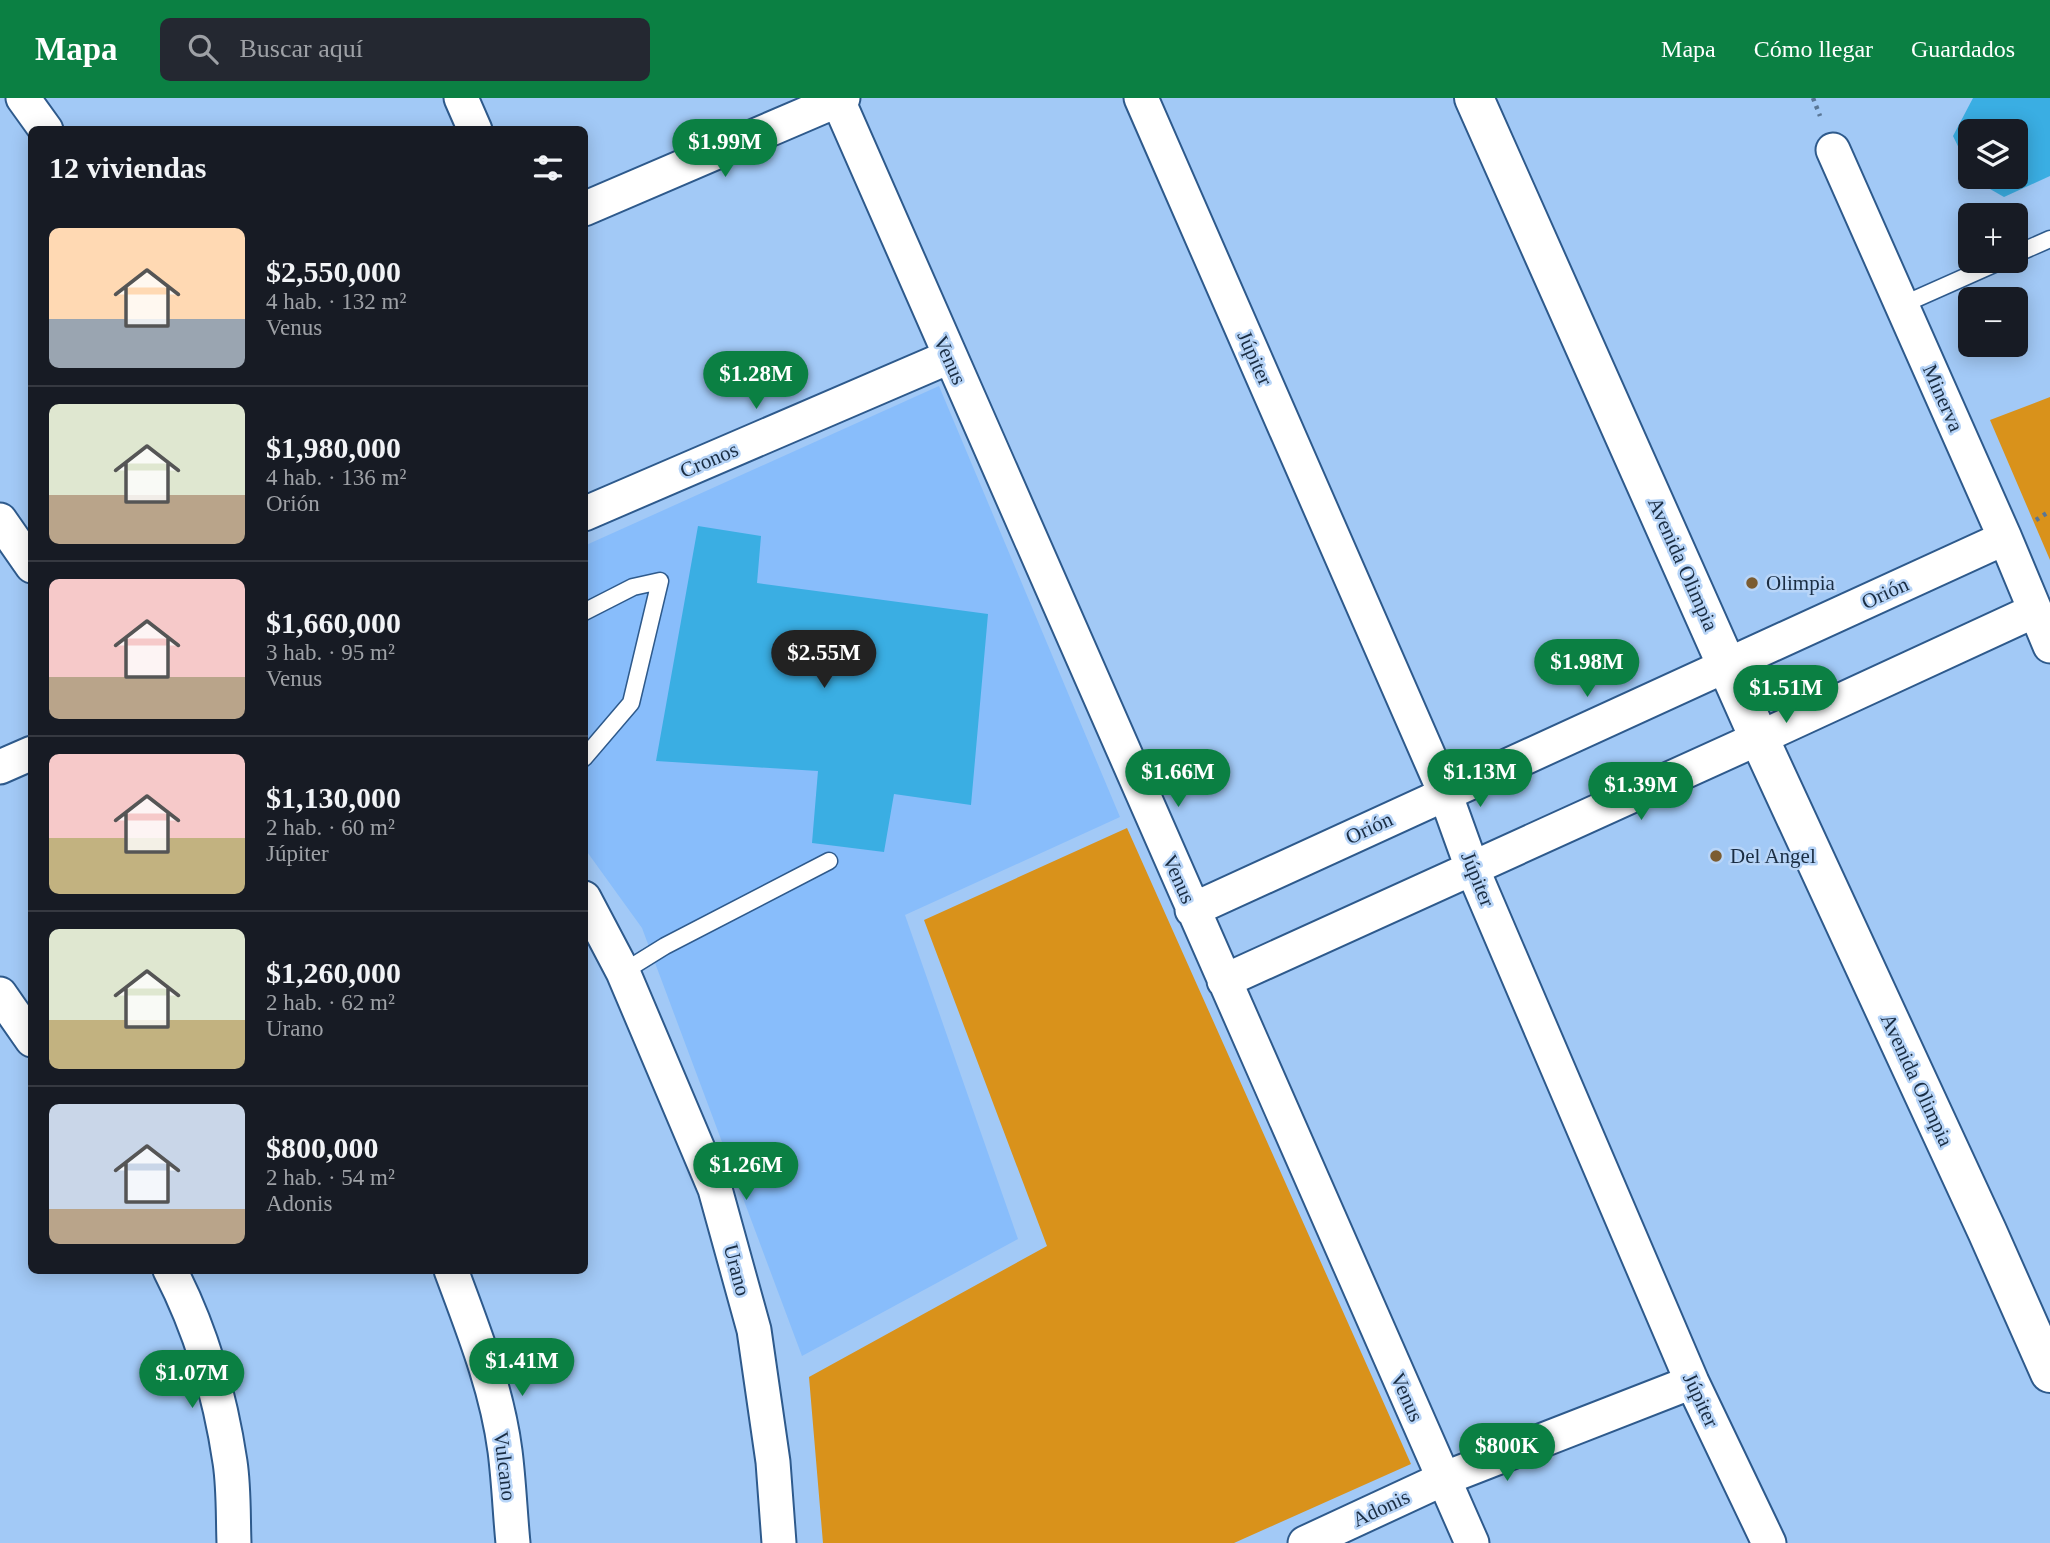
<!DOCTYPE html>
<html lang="es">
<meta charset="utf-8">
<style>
:root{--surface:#171b24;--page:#242831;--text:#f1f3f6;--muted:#9ea1a6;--line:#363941;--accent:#0b8043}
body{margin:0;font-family:Georgia,serif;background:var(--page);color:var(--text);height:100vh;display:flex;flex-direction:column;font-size:26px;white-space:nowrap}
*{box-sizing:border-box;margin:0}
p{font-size:23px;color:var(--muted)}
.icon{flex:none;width:38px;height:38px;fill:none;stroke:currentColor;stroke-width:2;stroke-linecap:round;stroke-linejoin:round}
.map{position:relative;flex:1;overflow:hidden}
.drawer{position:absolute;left:28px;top:28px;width:560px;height:1148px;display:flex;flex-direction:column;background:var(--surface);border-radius:10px;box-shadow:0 4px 18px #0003}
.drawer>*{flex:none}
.buttons{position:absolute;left:1958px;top:21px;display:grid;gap:14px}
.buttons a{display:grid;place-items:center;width:70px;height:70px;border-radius:10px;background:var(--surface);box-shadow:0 4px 18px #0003;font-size:35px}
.price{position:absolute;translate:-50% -60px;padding:0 16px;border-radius:24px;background:var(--accent);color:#fff;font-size:23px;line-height:46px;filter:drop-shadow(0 2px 4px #0008)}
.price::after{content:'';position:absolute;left:50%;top:42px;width:21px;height:16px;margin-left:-10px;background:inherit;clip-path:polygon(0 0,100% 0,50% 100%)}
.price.current{background:#222;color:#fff}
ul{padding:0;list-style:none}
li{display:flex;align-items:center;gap:21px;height:175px;padding:0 21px}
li+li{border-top:2px solid var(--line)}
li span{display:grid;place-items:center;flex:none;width:196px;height:140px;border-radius:10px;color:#555}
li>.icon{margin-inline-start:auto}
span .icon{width:84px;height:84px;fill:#fffc;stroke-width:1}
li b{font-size:30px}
h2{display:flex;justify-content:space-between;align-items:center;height:84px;padding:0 21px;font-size:30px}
header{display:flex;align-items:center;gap:42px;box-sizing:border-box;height:98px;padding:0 35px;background:var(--accent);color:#fff}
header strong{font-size:33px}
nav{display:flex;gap:38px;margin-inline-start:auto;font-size:24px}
.search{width:490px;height:63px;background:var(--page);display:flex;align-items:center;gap:18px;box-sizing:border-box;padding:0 24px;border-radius:10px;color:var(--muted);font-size:26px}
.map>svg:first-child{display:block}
</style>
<header>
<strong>Mapa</strong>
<div class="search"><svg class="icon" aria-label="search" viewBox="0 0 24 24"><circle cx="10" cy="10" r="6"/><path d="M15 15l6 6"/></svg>Buscar aquí</div>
<nav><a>Mapa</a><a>Cómo llegar</a><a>Guardados</a></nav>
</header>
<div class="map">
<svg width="2050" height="1445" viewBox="0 0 2050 1445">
<rect width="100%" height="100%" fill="#a2c9f6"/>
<path fill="#88bdfb" d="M939 288 1120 719 905 817 1018 1141 802 1258 642 830 585 751 584 448Z"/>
<path fill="#d9921b" d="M2050 299V462L1990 322Z
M1127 730 1411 1366 1234 1445H823L809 1279 1047 1148 924 822Z"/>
<path fill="#3aaee3" d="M1973 0H2050V78L2004 99 1976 83 1974 79H2016V33H1970V73L1953 38Z
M698 428 761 438 757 485 988 516 971 707 894 696 884 754 812 745 818 673 656 663Z"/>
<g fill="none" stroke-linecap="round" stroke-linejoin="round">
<defs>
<path id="service" d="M2016 156 2050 141
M1902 207 2001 163
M584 514 633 489 660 483 631 605 584 660
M623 874 665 848 829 763"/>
<path id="minor" d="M23 0 46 32
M461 0 475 32
M837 0 1472 1445
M1141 0 1445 695 1472 770 1692 1284 1769 1445
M1833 52 2005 440 2050 548
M584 111 843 0
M584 416 949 259
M0 422 32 468
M0 669 32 655
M584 800 623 874 715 1091 754 1232 773 1364 779 1445
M1192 812 2005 440
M1224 883 1759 640 2034 513
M0 896 32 942
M170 1172C201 1232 220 1297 230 1364 234 1390 233 1418 234 1445
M451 1172C473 1231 497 1291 505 1353 509 1384 510 1415 513 1445
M1305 1445 1443 1381 1692 1284"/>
<path id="tertiary" d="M1474 0 1759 640 1987 1133 2050 1275"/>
</defs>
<use href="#service" stroke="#2e5a8c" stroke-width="19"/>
<use href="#minor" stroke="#2e5a8c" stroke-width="37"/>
<use href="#tertiary" stroke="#2e5a8c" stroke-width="42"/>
<path stroke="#597696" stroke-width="4.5" stroke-dasharray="3.5 5" stroke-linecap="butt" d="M1813 0 1820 18
M2036 422 2050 413"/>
<use href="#service" stroke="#fff" stroke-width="16"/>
<use href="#minor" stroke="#fff" stroke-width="33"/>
<use href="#tertiary" stroke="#fff" stroke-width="38"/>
</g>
<g fill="#7b5c31" stroke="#b8d5f8" stroke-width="2.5">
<circle cx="1752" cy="485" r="7"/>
<circle cx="1716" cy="758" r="7"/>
</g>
<g text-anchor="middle" stroke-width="5" stroke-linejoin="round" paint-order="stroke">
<g font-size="21" fill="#1a2d43" stroke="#b8d5f8">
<text transform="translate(1255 260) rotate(66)" y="7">Júpiter</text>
<text transform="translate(950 262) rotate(66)" y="7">Venus</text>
<text transform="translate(1943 300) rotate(66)" y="7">Minerva</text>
<text transform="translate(709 362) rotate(-23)" y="7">Cronos</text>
<text transform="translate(1683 466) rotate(66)" y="7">Avenida Olimpia</text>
<text transform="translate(1885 495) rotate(-25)" y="7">Orión</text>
<text transform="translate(1369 730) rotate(-25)" y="7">Orión</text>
<text transform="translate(1179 781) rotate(66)" y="7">Venus</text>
<text transform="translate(1478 781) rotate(68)" y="7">Júpiter</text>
<text transform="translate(1917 982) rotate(65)" y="7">Avenida Olimpia</text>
<text transform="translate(737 1172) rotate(75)" y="7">Urano</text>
<text transform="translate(1407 1299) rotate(66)" y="7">Venus</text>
<text transform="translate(1701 1302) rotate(65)" y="7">Júpiter</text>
<text transform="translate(505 1368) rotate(83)" y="7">Vulcano</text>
<text transform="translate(1381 1410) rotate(-25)" y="7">Adonis</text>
</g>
<g font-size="21" fill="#1a2d43" stroke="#b8d5f8" text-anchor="start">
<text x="1766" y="492">Olimpia</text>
<text x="1730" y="765">Del Angel</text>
</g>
</g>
</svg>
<div class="buttons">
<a><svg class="icon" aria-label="layers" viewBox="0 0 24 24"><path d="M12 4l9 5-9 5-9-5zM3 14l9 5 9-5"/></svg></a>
<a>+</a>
<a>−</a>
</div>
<b class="price" style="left:725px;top:81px">$1.99M</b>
<b class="price" style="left:756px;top:313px">$1.28M</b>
<b class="price current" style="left:824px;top:592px">$2.55M</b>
<b class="price" style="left:1587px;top:601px">$1.98M</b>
<b class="price" style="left:1786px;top:627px">$1.51M</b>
<b class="price" style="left:1178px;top:711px">$1.66M</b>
<b class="price" style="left:1480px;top:711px">$1.13M</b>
<b class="price" style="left:1641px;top:724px">$1.39M</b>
<b class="price" style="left:746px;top:1104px">$1.26M</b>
<b class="price" style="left:522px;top:1300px">$1.41M</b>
<b class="price" style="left:192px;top:1312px">$1.07M</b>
<b class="price" style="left:1507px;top:1385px">$800K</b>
<section class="drawer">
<h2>12 viviendas<svg class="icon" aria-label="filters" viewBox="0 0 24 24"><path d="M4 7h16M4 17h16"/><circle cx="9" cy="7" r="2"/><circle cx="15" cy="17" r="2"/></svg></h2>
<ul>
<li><span style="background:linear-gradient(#ffd9b3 65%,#9aa5b1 0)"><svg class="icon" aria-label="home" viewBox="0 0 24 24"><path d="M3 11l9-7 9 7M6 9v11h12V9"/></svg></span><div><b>$2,550,000</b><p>4 hab. · 132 m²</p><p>Venus</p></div></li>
<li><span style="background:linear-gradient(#dfe7d0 65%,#b9a48a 0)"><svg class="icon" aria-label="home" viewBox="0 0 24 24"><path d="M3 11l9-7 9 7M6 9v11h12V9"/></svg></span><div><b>$1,980,000</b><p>4 hab. · 136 m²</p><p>Orión</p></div></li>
<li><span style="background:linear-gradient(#f6c9c9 70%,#b9a48a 0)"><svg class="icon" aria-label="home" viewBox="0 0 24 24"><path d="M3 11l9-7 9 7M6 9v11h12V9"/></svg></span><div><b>$1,660,000</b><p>3 hab. · 95 m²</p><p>Venus</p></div></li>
<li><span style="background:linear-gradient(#f6c9c9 60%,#c2b280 0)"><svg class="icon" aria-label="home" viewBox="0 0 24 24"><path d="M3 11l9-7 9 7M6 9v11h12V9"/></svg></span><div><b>$1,130,000</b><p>2 hab. · 60 m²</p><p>Júpiter</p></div></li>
<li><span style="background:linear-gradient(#dfe7d0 65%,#c2b280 0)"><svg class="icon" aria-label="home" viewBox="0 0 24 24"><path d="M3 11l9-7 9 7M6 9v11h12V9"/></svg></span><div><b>$1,260,000</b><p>2 hab. · 62 m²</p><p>Urano</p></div></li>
<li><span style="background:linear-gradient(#c9d6e8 75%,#b9a48a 0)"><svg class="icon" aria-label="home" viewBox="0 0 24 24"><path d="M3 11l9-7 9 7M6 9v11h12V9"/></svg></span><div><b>$800,000</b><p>2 hab. · 54 m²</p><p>Adonis</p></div></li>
</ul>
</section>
</div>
